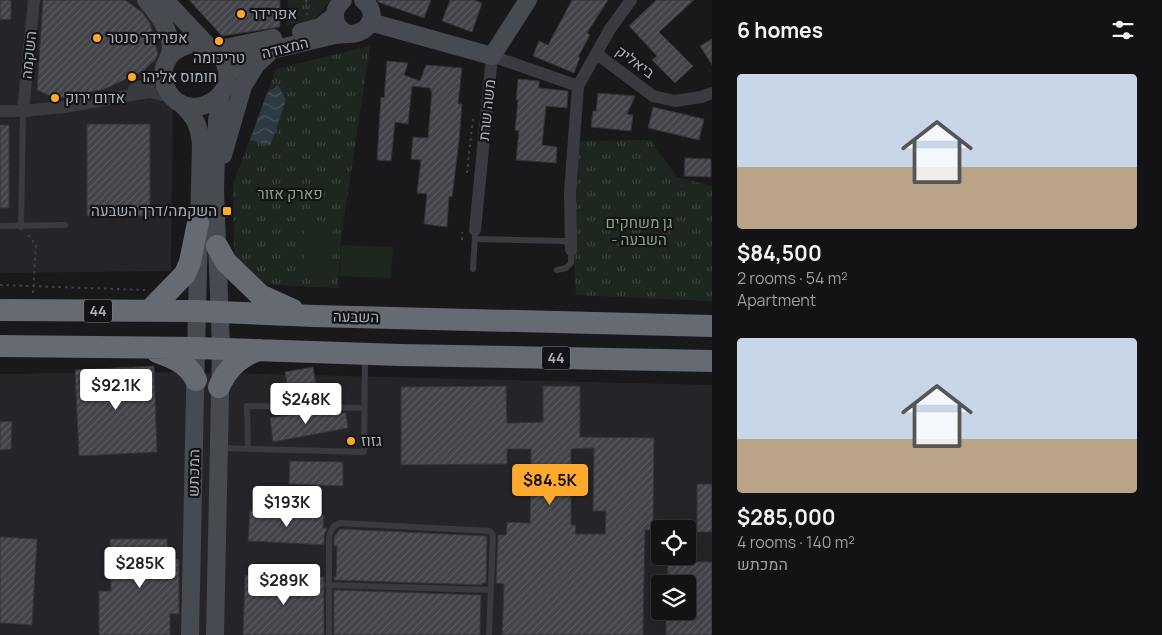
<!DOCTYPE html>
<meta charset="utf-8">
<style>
:root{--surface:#131315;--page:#202022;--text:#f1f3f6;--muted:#9d9ea0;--line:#323234;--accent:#ffa82e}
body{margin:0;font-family:Manrope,Heebo,sans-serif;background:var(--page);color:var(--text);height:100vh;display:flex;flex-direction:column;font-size:19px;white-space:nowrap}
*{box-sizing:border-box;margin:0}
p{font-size:16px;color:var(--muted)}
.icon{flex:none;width:28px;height:28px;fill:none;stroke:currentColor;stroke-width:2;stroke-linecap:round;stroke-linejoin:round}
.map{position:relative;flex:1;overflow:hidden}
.side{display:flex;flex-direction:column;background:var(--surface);width:450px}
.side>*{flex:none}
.buttons{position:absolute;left:651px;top:520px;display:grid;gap:10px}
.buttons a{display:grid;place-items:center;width:45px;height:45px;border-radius:5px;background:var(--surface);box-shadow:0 5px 20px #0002,0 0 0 1px var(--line);font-size:25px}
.price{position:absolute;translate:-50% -42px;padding:0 11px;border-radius:5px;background:#fff;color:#222;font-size:16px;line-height:32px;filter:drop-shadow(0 1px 2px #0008)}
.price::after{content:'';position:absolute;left:50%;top:30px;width:15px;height:11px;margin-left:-8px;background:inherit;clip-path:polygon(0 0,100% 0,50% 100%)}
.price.active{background:var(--accent);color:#111}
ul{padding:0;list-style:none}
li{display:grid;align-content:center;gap:10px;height:265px;padding:0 25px}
li span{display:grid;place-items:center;height:155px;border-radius:5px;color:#555}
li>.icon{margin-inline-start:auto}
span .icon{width:90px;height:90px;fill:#fffc;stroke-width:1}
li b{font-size:21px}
h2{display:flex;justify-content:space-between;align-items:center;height:60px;padding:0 25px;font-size:21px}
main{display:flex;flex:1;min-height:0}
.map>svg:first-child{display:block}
</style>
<main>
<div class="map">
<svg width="712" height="635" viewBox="0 0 712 635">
<defs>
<pattern id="grass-tufts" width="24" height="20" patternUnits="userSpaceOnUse" patternTransform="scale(1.25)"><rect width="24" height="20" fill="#1e271f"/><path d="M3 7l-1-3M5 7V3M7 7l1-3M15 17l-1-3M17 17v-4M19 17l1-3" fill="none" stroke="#3c443e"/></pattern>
<pattern id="water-waves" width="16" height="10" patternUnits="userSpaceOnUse" patternTransform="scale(1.25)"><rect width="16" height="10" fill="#2d3a41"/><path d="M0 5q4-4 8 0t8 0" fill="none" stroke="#49545a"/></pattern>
<pattern id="building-hatch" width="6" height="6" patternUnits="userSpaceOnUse" patternTransform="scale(1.25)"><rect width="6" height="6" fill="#434449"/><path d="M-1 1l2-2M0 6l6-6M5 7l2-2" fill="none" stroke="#5b5d61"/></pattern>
</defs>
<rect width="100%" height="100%" fill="#19191c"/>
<path fill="#252529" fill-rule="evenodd" d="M0 0H163L174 8 171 271 0 273Z
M181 372 712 385V635H0V374ZM660 529H688V556H660ZM660 584H688V611H660Z"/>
<path fill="url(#grass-tufts)" d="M288 0H331L315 19 286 26Z
M370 46 341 238 338 288 259 284 234 253 233 184 276 69Z
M650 140 677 177 712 186V301L576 295 570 192 573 141Z"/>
<path fill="#1e271f" d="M333 223 332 276 304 275 305 225Z
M341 245 393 247 391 278 340 276Z"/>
<path fill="url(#water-waves)" d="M278 85 286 100 270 146 250 140 267 93Z"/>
<path fill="url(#building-hatch)" stroke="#333338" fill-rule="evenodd" d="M0 0H11V19L0 20Z
M43 0H125L142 12 150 23 158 54 156 59 143 71 105 89 67 97 55 98 37 90Z
M189 0H280V27L222 36Z
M377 0H431L424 18 378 2Z
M450 0H474L482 3 472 32 442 21Z
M572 0H608L587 33 590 35 578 57H580L574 73 533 56 539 41 548 45Z
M656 0H694L659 32 693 66 675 83 652 60 657 56 629 26Z
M712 39V65L700 46Z
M387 61 408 63 404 75 420 81 426 65 462 68 458 104H462L459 141 452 197 449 196 447 227 424 224 427 194 417 193 421 160 411 159 413 137 428 138 432 91H430V88L412 86 408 124 395 122 391 161 377 160 381 97 384 98Z
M518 79 539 81V88L568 91 567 108 546 106 542 145 557 147 556 163 516 160 519 131 515 130 518 100H516Z
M598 93 635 96 627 114 633 115 631 131 591 127 593 111H596Z
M653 107 704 119 699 140 648 128Z
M87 124H150V216H87Z
M0 125H9V208H0Z
M685 158 711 159V177L684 176Z
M154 366 157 452 79 456 75 370Z
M313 367 319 402H290L285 372Z
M506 386 507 423 543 422V386H580V437L654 438 653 530H645L643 635H502L504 584 496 583 498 535H506L507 522 530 523 531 449H507V464L401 465V387ZM594 448 593 511H606L605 534H575L576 525H571V449Z
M292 412 346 413 348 428 273 442 270 418 292 414Z
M12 421 11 449 0 450V422Z
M290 461 343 462V486L289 484Z
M697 484H712V532H697Z
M250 511 324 515 323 528H327L324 536V545L248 541Z
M340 529 487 536 486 583H482V585L334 580V577H336L337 546H334V537Z
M0 537 37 539 32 625 0 623Z
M110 539H167L168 559H179V614H170V635H99V591H111Z
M668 561 712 562V635H666V611H688V584H667Z
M245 575 324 577V635H243Z
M334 590 481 595 480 635H334Z"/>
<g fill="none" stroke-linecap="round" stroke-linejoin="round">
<path stroke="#3f4348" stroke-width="2" stroke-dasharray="2.5 4" stroke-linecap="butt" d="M306 0 307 15
M467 173 473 118
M28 235 36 245 33 293
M462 240V232
M0 285 145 290"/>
<path stroke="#393b41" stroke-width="6" d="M0 226 65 225
M21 227 23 111
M475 239 562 241 568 242 571 250V263L566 268 557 270
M473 269 475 237
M220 448 364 452 365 359
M248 449 247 406 364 408
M328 585 491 590
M329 635V536L334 526 340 523 490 531 493 535 489 635"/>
<path stroke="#393b41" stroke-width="12" d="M597 54 653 96 675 101 701 97 712 93
M134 89C147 84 157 81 164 68
M0 111H23L64 107 149 92 172 97
M23 111 34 0
M475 230 492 56 578 86
M571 250 570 192 578 86 610 29 631 0"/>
<path stroke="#474a51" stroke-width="18" d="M146 0C157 13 170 29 171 47 171 54 168 59 165 65 161 76 164 88 172 97 195 122 238 95 225 64 215 39 185 39 169 57
M165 0 208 46
M343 0C330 12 333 28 349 34 370 34 380 13 363 0
M370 22 492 56 528 0
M301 32 320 27 334 16
M215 50 273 38
M227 76 239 63 259 53 335 35 349 34
M180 103C195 117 199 124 201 144 196 308 194 471 190 635
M223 155 243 86 256 65 271 51
M215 635 221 348 215 190 217 121 221 94"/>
<path stroke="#656a73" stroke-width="22" d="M217 246 226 262 260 295 293 310
M0 310 195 311 315 316 712 326
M149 311 185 274 190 262 198 223
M0 346 195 348 400 355 712 361
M157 352C173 358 188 363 196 380
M219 387C227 368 240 356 259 350"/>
</g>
<g fill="#ffa82e" stroke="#141417" stroke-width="2">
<circle cx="241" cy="14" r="5"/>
<circle cx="97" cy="38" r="5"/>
<circle cx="219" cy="41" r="5"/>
<circle cx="132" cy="77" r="5"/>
<circle cx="55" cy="98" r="5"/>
<rect x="222" y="206" width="10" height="10" rx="2.5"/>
<circle cx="351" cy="441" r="5"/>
</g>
<g text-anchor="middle" stroke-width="4.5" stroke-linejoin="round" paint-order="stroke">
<g fill="#141417" stroke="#7d828a" stroke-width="1">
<rect x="84" y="299.5" width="28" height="23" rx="4"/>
<rect x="542" y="346.5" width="28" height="23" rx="4"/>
</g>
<g font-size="14" font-weight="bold" fill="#aab1bc">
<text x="98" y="316">44</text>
<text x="556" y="363">44</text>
</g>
<g font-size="15" fill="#aab1bc" stroke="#141417" text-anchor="start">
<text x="251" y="19">אפרידר</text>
<text x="107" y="43">אפרידר סנטר</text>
<text x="219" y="63" text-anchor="middle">טריכומה</text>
<text x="142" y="82">חומוס אליהו</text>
<text x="65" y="103">אדום ירוק</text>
<text x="217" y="216" text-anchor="end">השקמה/דרך השבעה</text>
<text x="361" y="446">גזוז</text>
</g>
<g font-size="15" fill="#aab1bc" stroke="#141417">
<text transform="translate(285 48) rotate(-14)" y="5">המצודה</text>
<text transform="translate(29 55) rotate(-84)" y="5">השקמה</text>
<text transform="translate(635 62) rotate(36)" y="5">ביאליק</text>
<text transform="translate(487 110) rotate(-84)" y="5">משה שרת</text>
<text transform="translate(356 317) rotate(1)" y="5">השבעה</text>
<text transform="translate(194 473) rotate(-89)" y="5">המכתש</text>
</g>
<g font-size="15" fill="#80a97f" stroke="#141417">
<text x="290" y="199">פארק אזור</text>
<text x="639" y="228">גן משחקים<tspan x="639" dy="17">- השבעה</tspan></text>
</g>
</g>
</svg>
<div class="buttons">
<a><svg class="icon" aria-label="locate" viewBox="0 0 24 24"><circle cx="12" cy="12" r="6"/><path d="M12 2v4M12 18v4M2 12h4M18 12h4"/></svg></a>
<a><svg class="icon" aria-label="layers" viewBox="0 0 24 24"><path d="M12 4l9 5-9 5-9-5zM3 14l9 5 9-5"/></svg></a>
</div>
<b class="price" style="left:116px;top:411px">$92.1K</b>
<b class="price" style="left:306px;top:425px">$248K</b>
<b class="price active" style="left:550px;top:506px">$84.5K</b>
<b class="price" style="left:287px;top:528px">$193K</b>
<b class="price" style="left:140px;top:589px">$285K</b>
<b class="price" style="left:284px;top:606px">$289K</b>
</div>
<section class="side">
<h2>6 homes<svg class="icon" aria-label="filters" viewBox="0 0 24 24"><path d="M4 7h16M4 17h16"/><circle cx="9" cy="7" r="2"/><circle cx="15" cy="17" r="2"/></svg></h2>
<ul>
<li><span style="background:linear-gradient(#c9d6e8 60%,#b9a48a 0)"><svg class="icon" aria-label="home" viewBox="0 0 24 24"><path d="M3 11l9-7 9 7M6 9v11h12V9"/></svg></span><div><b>$84,500</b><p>2 rooms · 54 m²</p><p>Apartment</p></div></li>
<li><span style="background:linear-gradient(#c9d6e8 65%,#b9a48a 0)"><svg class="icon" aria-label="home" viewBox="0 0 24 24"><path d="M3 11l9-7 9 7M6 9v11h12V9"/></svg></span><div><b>$285,000</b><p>4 rooms · 140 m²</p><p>המכתש</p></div></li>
</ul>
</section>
</main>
